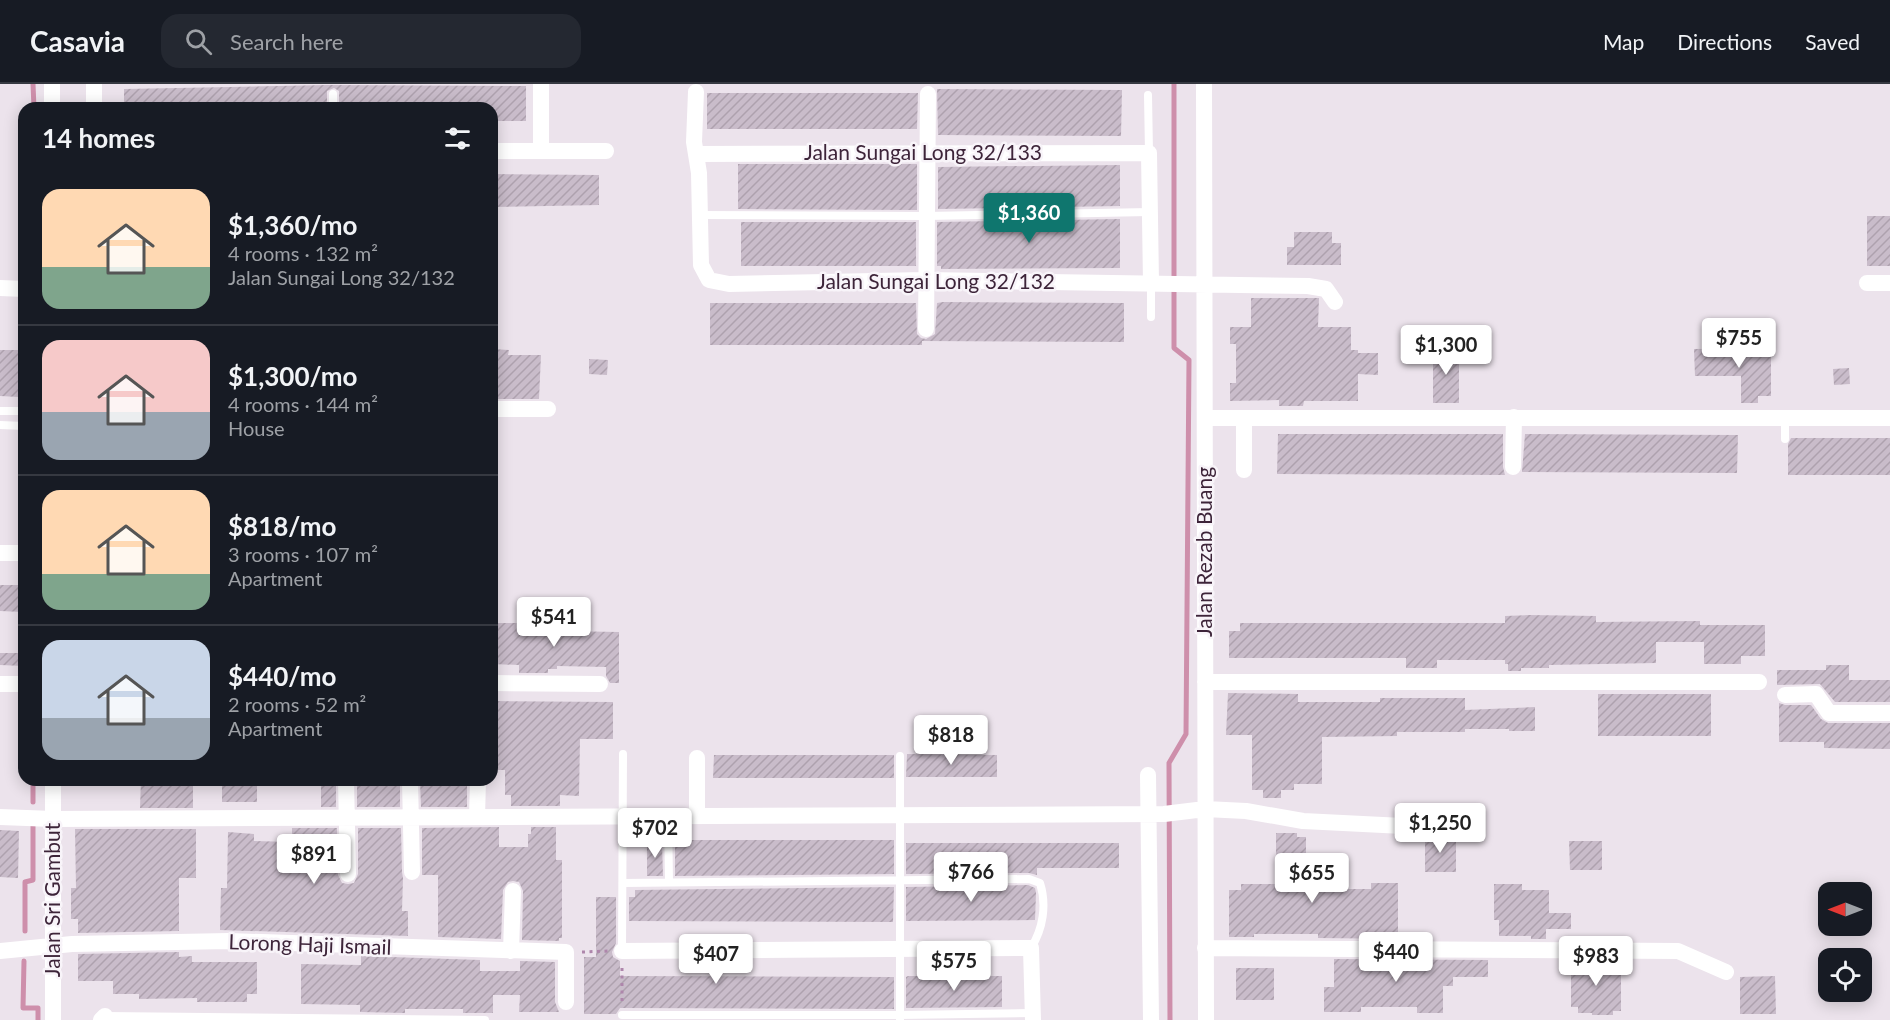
<!DOCTYPE html>
<meta charset="utf-8">
<style>
:root{--surface:#171b24;--page:#242831;--text:#f1f3f6;--muted:#9ea1a6;--line:#363941;--accent:#0f766e}
body{margin:0;font-family:Lato,sans-serif;background:var(--page);color:var(--text);height:100vh;display:flex;flex-direction:column;font-size:22px;white-space:nowrap}
*{box-sizing:border-box;margin:0}
p{font-size:20px;color:var(--muted)}
.icon{flex:none;width:33px;height:33px;fill:none;stroke:currentColor;stroke-width:2;stroke-linecap:round;stroke-linejoin:round}
.map{position:relative;flex:1;overflow:hidden}
.sheet{position:absolute;left:18px;top:18px;width:480px;height:684px;display:flex;flex-direction:column;background:var(--surface);border-radius:18px;box-shadow:0 3px 15px #0003}
.sheet>*{flex:none}
.needle{width:39px;rotate:270deg}
.controls{position:absolute;left:1818px;top:798px;display:grid;gap:12px}
.controls a{display:grid;place-items:center;width:54px;height:54px;border-radius:12px;background:var(--surface);box-shadow:0 3px 15px #0003;font-size:30px}
.price{position:absolute;translate:-50% -51px;padding:0 14px;border-radius:6px;background:#fff;color:#222;font-size:20px;line-height:39px;filter:drop-shadow(0 2px 3px #0008)}
.price::after{content:'';position:absolute;left:50%;top:36px;width:18px;height:14px;margin-left:-9px;background:inherit;clip-path:polygon(0 0,100% 0,50% 100%)}
.price.on{background:var(--accent);color:#fff}
ul{padding:0;list-style:none}
li{display:flex;align-items:center;gap:18px;height:150px;padding:0 24px}
li+li{border-top:2px solid var(--line)}
li span{display:grid;place-items:center;flex:none;width:168px;height:120px;border-radius:18px;color:#555}
li>.icon{margin-inline-start:auto}
span .icon{width:72px;height:72px;fill:#fffc;stroke-width:1}
li b{font-size:26px}
h2{display:flex;justify-content:space-between;align-items:center;height:72px;padding:0 24px;font-size:26px}
header{display:flex;align-items:center;gap:36px;box-sizing:border-box;height:84px;padding:0 30px;background:var(--surface);border-bottom:2px solid var(--line)}
header strong{font-size:28px}
nav{display:flex;gap:33px;margin-inline-start:auto;font-size:21px}
.search{width:420px;height:54px;background:var(--page);display:flex;align-items:center;gap:15px;box-sizing:border-box;padding:0 21px;border-radius:18px;color:var(--muted);font-size:22px}
.map>svg:first-child{display:block}
</style>
<header>
<strong>Casavia</strong>
<div class="search"><svg class="icon" aria-label="search" viewBox="0 0 24 24"><circle cx="10" cy="10" r="6"/><path d="M15 15l6 6"/></svg>Search here</div>
<nav><a>Map</a><a>Directions</a><a>Saved</a></nav>
</header>
<div class="map">
<svg width="1890" height="936" viewBox="0 0 1890 936">
<defs>
<pattern id="building-hatch" width="6" height="6" patternUnits="userSpaceOnUse" patternTransform="scale(1.5)"><rect width="6" height="6" fill="#c9bcca"/><path d="M-1 1l2-2M0 6l6-6M5 7l2-2" fill="none" stroke="#aea1ae"/></pattern>
</defs>
<rect width="100%" height="100%" fill="#ece3ec"/>
<g fill="none" stroke-linecap="round" stroke-linejoin="round">
<path stroke="#ce8fab" stroke-width="5" d="M33 0 34 24
M33 718V696
M25 847V798L33 796V738
M24 877 23 924H38V936
M1170 936 1169 679 1186 650 1189 276 1174 264V0"/>
</g>
<path fill="url(#building-hatch)" d="M328 1 526 2V37H492V24H339V7L334 4 327 7V24H124V5Z
M937 5 1122 6 1121 52 938 51Z
M707 9H918L917 45H707Z
M738 80H917V126L738 125Z
M1120 81V122L938 125V83Z
M492 90 599 91V121L492 123Z
M1867 132H1890V182H1867Z
M1120 135V184L941 185V182H937V138Z
M741 138H916V182H741Z
M1294 148H1332V159H1341V181H1287V163H1294Z
M1251 214H1319L1318 243H1351V266H1358V269H1378V291L1358 290V317H1304L1303 322H1279V316L1230 317V299H1236V260H1230V243H1251Z
M943 218 1124 219V258L922 257V261H710V219H916L917 250 921 254 926 255 935 250 937 219Z
M1433 264 1459 265V319H1433Z
M1771 264V312H1758V319H1741V292H1695L1694 265Z
M492 265 509 266 508 271H541L539 315H492Z
M0 266H20L19 313 0 312Z
M589 275 608 276 607 291 589 290Z
M1849 284 1850 300 1834 301 1833 285Z
M1278 350H1503V383L1505 391 1277 390Z
M1525 350 1738 351 1737 389 1522 388Z
M1791 354H1890V391H1788V360Z
M0 501H23V528L0 527Z
M1529 531 1596 532V538L1700 537V541H1765V572H1741V580H1704V558H1656V579L1549 581V584H1521V587H1508V580H1505V576H1437V584H1406V574H1229V547H1240V539H1505V532Z
M492 539H548V543H564V547L619 548V599H610L606 592V583L557 582V585H548V589H519V581L492 580Z
M0 569H24V582L0 581Z
M1826 581H1849V596H1890V618H1835L1820 600 1777 601V586H1826Z
M1228 609 1298 610V618H1380V614H1465V626L1535 623V647H1509V645H1465V648H1397V652L1322 653V700H1294V706H1281V714H1263V706H1252V651H1226Z
M1598 610H1711V652H1598Z
M492 617 613 618V655H580L579 712 560 711V722H511V711H505V686H492Z
M1779 619 1785 621H1811L1821 635 1828 639H1890V665L1824 664V658H1779Z
M907 670 997 671V693H906Z
M714 671H894V694H713Z
M141 696H193V724H140Z
M222 696H257V718H222Z
M321 696H336V723H321Z
M357 696H400V723H357Z
M420 696H467V723H421Z
M499 743V763H528V750H531V743H556V776H562V854H559V857L522 856 523 807 519 798 513 797 508 798 503 806 501 855 438 853V791H422V744Z
M292 744H337L338 791 342 799 348 800 354 799 358 790V744H401L402 788 403 794 402 827H408V852L220 846 221 804H227L228 748 254 750V757L292 758Z
M75 745H196V794H179V847L78 849V835H71V804H76Z
M0 746 19 747 18 794 0 793Z
M1276 749H1297V753H1306V779H1297V805H1371V799H1398V850H1406V855L1318 854V850H1254V853H1229V806H1241V800H1276Z
M1425 752H1456V788H1425Z
M683 756H894V790L675 792V758H683Z
M1569 757H1602V786H1570Z
M647 758H662L663 792H647Z
M906 759H1119V784H1037V791L1029 789 906 790Z
M1494 800H1522V806H1549V829H1571V845H1546V855H1531V852H1499V836H1494Z
M1028 801 1035 804 1036 809 1035 836 906 837V803Z
M894 803 893 838 629 837V813H635V806Z
M596 813H616V859L612 868 613 873 620 877V892L894 893V925L620 924 616 930H584V873H596Z
M179 868V873L192 872V878H257V910H247V918H197V914L139 915V910H113V897H78V870Z
M361 872 480 876V887H520V877L555 878V918L559 928H519L520 911H493V929H463V925H405V929L360 928V921L301 920V880L361 881Z
M1334 875 1488 876V893H1453V902H1443V929H1417V923H1361V928H1324V903H1334Z
M1571 877H1613V885H1621V927H1613V931H1592V929H1578V923H1571Z
M1236 884H1274V916H1236Z
M908 892H1002V923L906 924V893Z
M1775 892 1776 930H1740V893Z"/>
<g fill="none" stroke-linecap="round" stroke-linejoin="round">
<path stroke="#ae86ab" stroke-width="3" stroke-dasharray="3 4.5" stroke-linecap="butt" d="M582 868 608 867
M622 884V919"/>
<path stroke="#fff" stroke-width="8" d="M1148 11 1149 69
M333 24V10
M699 131 926 132 1150 128
M1151 199V233
M0 327H24
M0 341 24 342
M1785 355V334
M900 672V936
M668 732 669 798
M623 799 1029 795 1040 799C1047 821 1043 845 1031 864
M622 867 623 670
M622 931H900L1032 929
M105 932 485 936"/>
<path stroke="#fff" stroke-width="16" d="M94 0V24
M1204 0 1206 936
M696 8 694 58 699 89 701 181 709 196 729 200 925 196 1308 202 1326 205 1335 218
M52 24V0
M492 67H606
M541 67V0
M698 70 1149 69 1151 199
M1867 199H1890
M0 204 24 205
M926 245 928 10
M492 325H548
M1205 334H1890
M1244 334V386
M1513 383 1514 333
M0 469H24
M1205 598H1759
M492 599 600 600
M0 600H24
M1785 611 1816 610 1829 629H1890
M1148 691 1151 936
M346 696 348 790
M410 696 412 788
M697 732V674
M0 733 53 735 1164 730 1205 725 1246 727 1303 737 1403 742
M477 733 478 696
M1205 864 1678 867 1726 888
M0 867 72 860 229 857 566 868V918
M511 867 513 807
M622 867 1031 864 1033 936
M53 936V696
M101 936 105 932"/>
</g>
<g text-anchor="middle" stroke-width="5" stroke-linejoin="round" paint-order="stroke">
<g font-size="21" fill="#3d2439" stroke="#f8f4f9">
<text x="923" y="76">Jalan Sungai Long 32/133</text>
<text x="936" y="205">Jalan Sungai Long 32/132</text>
<text transform="translate(1205 468) rotate(-90)" y="7">Jalan Rezab Buang</text>
<text transform="translate(53 816) rotate(-90)" y="7">Jalan Sri Gambut</text>
<text transform="translate(310 861) rotate(2)" y="7">Lorong Haji Ismail</text>
</g>
</g>
</svg>
<div class="controls">
<a><svg class="needle" viewBox="-14 -14 28 28"><path d="M0-13l5 13h-10z" fill="#e53935"/><path d="M0 13l5-13h-10z" fill="#9ea1a6"/></svg></a>
<a><svg class="icon" aria-label="locate" viewBox="0 0 24 24"><circle cx="12" cy="12" r="6"/><path d="M12 2v4M12 18v4M2 12h4M18 12h4"/></svg></a>
</div>
<b class="price on" style="left:1029px;top:160px">$1,360</b>
<b class="price" style="left:1739px;top:285px">$755</b>
<b class="price" style="left:1446px;top:292px">$1,300</b>
<b class="price" style="left:554px;top:564px">$541</b>
<b class="price" style="left:951px;top:682px">$818</b>
<b class="price" style="left:1440px;top:770px">$1,250</b>
<b class="price" style="left:655px;top:775px">$702</b>
<b class="price" style="left:314px;top:801px">$891</b>
<b class="price" style="left:971px;top:819px">$766</b>
<b class="price" style="left:1312px;top:820px">$655</b>
<b class="price" style="left:1396px;top:899px">$440</b>
<b class="price" style="left:716px;top:901px">$407</b>
<b class="price" style="left:1596px;top:903px">$983</b>
<b class="price" style="left:954px;top:908px">$575</b>
<section class="sheet">
<h2>14 homes<svg class="icon" aria-label="filters" viewBox="0 0 24 24"><path d="M4 7h16M4 17h16"/><circle cx="9" cy="7" r="2"/><circle cx="15" cy="17" r="2"/></svg></h2>
<ul>
<li><span style="background:linear-gradient(#ffd9b3 65%,#7fa58c 0)"><svg class="icon" aria-label="home" viewBox="0 0 24 24"><path d="M3 11l9-7 9 7M6 9v11h12V9"/></svg></span><div><b>$1,360/mo</b><p>4 rooms · 132 m²</p><p>Jalan Sungai Long 32/132</p></div></li>
<li><span style="background:linear-gradient(#f6c9c9 60%,#9aa5b1 0)"><svg class="icon" aria-label="home" viewBox="0 0 24 24"><path d="M3 11l9-7 9 7M6 9v11h12V9"/></svg></span><div><b>$1,300/mo</b><p>4 rooms · 144 m²</p><p>House</p></div></li>
<li><span style="background:linear-gradient(#ffd9b3 70%,#7fa58c 0)"><svg class="icon" aria-label="home" viewBox="0 0 24 24"><path d="M3 11l9-7 9 7M6 9v11h12V9"/></svg></span><div><b>$818/mo</b><p>3 rooms · 107 m²</p><p>Apartment</p></div></li>
<li><span style="background:linear-gradient(#c9d6e8 65%,#9aa5b1 0)"><svg class="icon" aria-label="home" viewBox="0 0 24 24"><path d="M3 11l9-7 9 7M6 9v11h12V9"/></svg></span><div><b>$440/mo</b><p>2 rooms · 52 m²</p><p>Apartment</p></div></li>
</ul>
</section>
</div>
